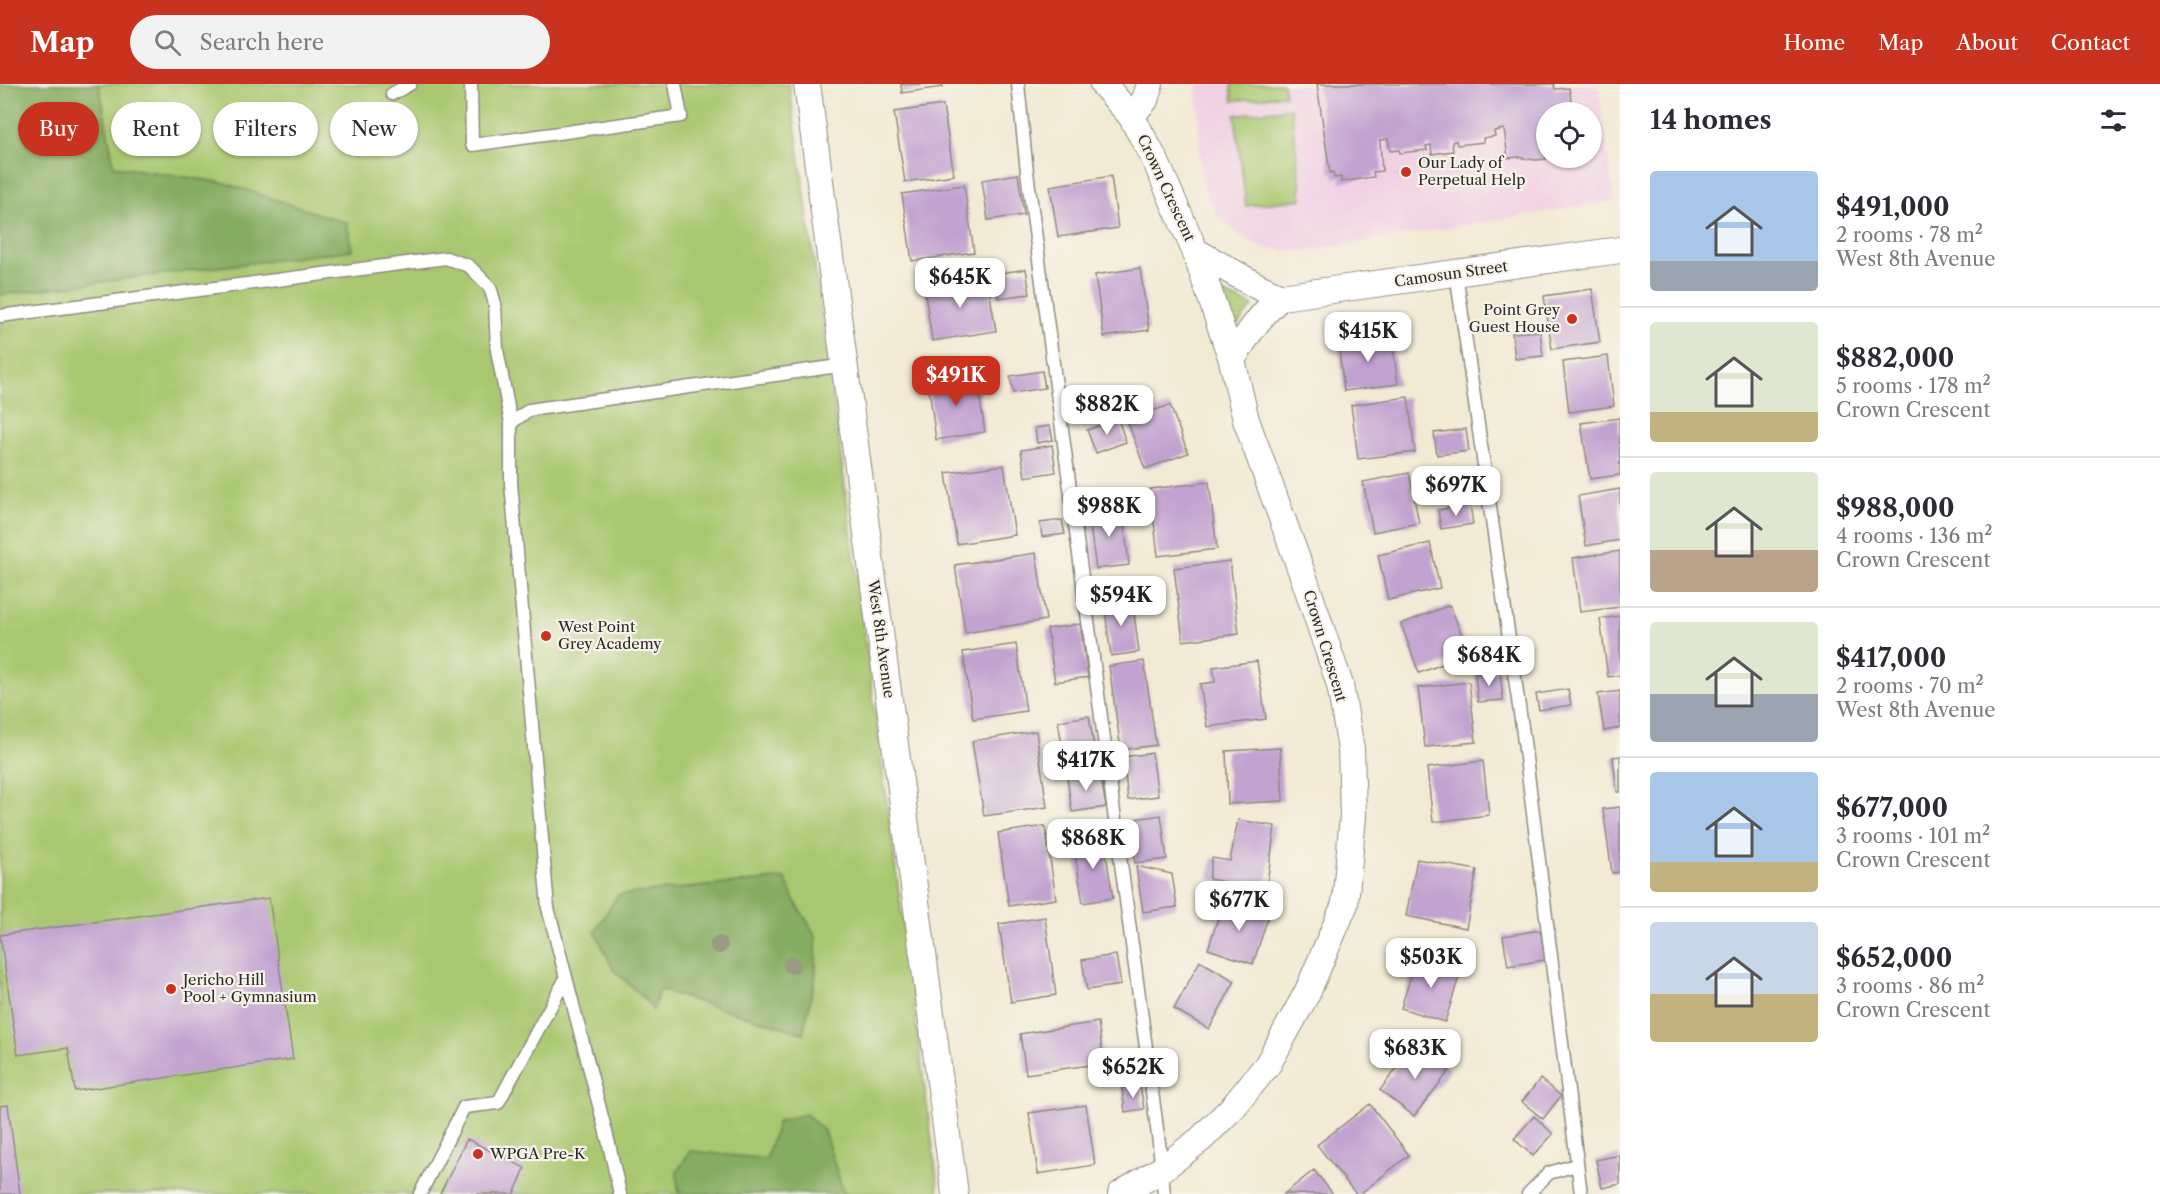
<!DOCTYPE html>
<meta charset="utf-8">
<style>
:root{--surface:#fff;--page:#f2f2f3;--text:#2b2b33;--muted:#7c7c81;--line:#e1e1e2;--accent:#c8321e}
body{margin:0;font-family:"Libre Caslon Text",serif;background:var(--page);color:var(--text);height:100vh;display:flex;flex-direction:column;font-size:22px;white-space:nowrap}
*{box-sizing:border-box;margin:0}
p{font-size:20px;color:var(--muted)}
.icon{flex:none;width:33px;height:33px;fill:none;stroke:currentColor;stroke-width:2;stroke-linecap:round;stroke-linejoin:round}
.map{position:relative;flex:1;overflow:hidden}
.panel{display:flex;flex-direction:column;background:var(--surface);width:540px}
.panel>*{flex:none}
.banner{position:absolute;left:18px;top:18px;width:570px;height:54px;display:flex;gap:12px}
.buttons{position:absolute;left:1536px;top:18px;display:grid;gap:12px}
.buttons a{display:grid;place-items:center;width:66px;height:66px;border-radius:50%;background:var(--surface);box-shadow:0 2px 4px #0004;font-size:30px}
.price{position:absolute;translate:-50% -51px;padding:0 14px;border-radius:12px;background:#fff;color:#222;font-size:20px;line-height:39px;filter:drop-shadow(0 2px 3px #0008)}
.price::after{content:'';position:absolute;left:50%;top:36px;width:18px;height:14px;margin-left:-9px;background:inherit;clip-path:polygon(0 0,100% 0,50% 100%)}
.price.on{background:var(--accent);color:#fff}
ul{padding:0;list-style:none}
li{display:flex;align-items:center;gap:18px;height:150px;padding:0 30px}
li+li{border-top:2px solid var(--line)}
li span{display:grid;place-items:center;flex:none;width:168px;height:120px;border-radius:6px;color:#555}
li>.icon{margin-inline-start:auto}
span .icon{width:72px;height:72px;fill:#fffc;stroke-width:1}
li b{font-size:26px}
h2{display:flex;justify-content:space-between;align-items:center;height:72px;padding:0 30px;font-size:26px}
.tag{padding:0 21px;border-radius:27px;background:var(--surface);box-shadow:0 2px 4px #0004;font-size:21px;line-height:54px}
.tag.on{background:var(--accent);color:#fff}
header{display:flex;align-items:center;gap:36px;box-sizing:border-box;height:84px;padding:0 30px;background:var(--accent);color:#fff}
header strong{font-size:28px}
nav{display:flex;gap:33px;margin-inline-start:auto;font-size:21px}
.search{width:420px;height:54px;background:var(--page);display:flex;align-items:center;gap:15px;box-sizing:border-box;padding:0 21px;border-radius:33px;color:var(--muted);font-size:22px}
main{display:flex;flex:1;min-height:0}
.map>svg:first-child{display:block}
</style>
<header>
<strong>Map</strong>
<div class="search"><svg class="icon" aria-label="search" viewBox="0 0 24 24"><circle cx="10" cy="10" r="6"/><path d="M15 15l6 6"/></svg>Search here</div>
<nav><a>Home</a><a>Map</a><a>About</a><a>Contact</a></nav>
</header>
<main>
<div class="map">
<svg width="1620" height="1110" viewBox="0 0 1620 1110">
<rect width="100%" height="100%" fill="#f7f3e8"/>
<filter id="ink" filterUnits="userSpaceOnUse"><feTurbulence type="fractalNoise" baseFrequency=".0167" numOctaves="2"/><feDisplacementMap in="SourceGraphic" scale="12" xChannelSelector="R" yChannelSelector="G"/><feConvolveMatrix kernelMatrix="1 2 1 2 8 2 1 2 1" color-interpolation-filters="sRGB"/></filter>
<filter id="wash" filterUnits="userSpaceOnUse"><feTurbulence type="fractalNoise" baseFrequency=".008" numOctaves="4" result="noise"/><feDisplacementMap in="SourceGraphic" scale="24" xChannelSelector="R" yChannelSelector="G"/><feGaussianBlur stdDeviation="1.35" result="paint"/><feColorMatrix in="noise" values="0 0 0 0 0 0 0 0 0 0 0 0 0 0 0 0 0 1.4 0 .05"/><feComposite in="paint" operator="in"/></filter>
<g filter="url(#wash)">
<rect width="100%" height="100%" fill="#f2ead4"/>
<path fill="#f1d0e4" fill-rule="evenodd" d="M1197 0H1598L1614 117 1313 166 1291 168 1260 163 1233 147 1219 133 1209 116 1202 97 1200 78ZM1546 28H1592V74H1546Z"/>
<path fill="#a9c76f" stroke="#6a794d" stroke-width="1.5" d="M0 0H789L828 275 939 1110H0Z
M1231 0H1283L1285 11 1233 17Z
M1291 24 1302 115 1246 122 1235 31Z
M1220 208 1253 222 1233 246Z"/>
<path fill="#86ac62" stroke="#586c46" stroke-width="1.5" d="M0 0H99L114 82 225 99 347 139 352 166 0 211Z
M785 794 793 814 816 852V891L803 949 659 906 653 926 644 914 613 885 595 847 618 811Z
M806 1030 824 1047 844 1110H683L678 1108 677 1088 690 1067 766 1075 778 1037Z"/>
<g id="blocks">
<path fill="#c1a2d0" d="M901 0H942L943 3 902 9Z
M1317 0H1554L1555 5 1569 4 1573 28H1546V75L1535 76 1518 73 1508 74 1504 45 1494 47 1495 52 1483 54 1484 58 1457 61 1456 57 1452 58 1453 67 1432 70 1431 61 1426 62 1427 66 1400 69 1399 66 1390 67 1388 55 1380 56 1382 87 1373 88 1374 93 1341 98V93L1334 94 1333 88 1330 89Z
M943 21 954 91 905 98 894 28Z
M1018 90 1024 131 988 136 982 96Z
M1111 92 1118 144 1058 153 1050 102Z
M964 101 974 168 912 177 902 110Z
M1140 184 1149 246 1104 253 1095 191Z
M1026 185 1030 210 998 214 994 190Z
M987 193 996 247 932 257 924 202Z
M1592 205 1600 258 1552 265 1544 212Z
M1540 247 1543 272 1515 275 1512 249Z
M1391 250 1398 300 1344 307 1338 257Z
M1608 272 1614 322 1569 328 1563 278Z
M1042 287 1045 304 1013 309 1010 292Z
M976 289 985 348 936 356 928 297Z
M1408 313 1415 368 1358 375 1351 321Z
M1170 321 1188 369 1145 385 1127 336Z
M1619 334 1620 391 1590 395 1581 339Z
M1118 335 1126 358 1096 369 1087 346Z
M1050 342 1053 356 1037 359 1035 344Z
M1466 345 1469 367 1437 371 1434 349Z
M1052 361 1056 388 1025 393 1021 366Z
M1004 381 1015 451 957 460 946 389Z
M1409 389 1419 439 1373 448 1363 398Z
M1209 398 1217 465 1158 472 1150 405Z
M1620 405V456L1586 462 1578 412Z
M1470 421 1473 440 1441 445 1438 426Z
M1122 422 1129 481 1096 485 1088 427Z
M1062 436 1065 450 1042 453 1040 439Z
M1430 459 1440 504 1388 516 1378 471Z
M1620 467V523L1580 528 1573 474Z
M1036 469 1046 536 965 549 955 481Z
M1230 477 1239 550 1183 557 1174 484Z
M1132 514 1139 568 1111 572 1104 518Z
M1450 521 1469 570 1419 589 1401 540Z
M1620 532V591L1608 593 1600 535Z
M1080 540 1088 593 1055 598 1047 545Z
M1499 556 1504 581 1476 586 1471 561Z
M1016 560 1026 627 973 635 963 568Z
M1144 577 1156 661 1121 666 1109 582Z
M1257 577 1266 635 1207 643 1200 600 1215 598 1213 583Z
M1500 587 1503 616 1478 618 1475 590Z
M1469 598 1476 658 1425 663 1418 604Z
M1568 605 1571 621 1539 626 1536 610Z
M1620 607V644L1604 647 1598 610Z
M1089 632 1094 663 1063 667 1058 637Z
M1036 647 1047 723 984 732 972 657Z
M1280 664 1283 717 1228 720 1226 667Z
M1152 669 1158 712 1128 716 1123 673Z
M1620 672V708H1617L1613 673Z
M1483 677 1489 731 1433 738 1427 684Z
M1100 688 1106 723 1072 728 1067 693Z
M1620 723V788L1612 789 1603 725Z
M1161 731 1167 775 1135 779 1129 736Z
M1238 736 1275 742 1266 806 1209 795 1212 774 1230 777Z
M1045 742 1056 815 1009 822 998 749Z
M1103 752 1113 814 1083 819 1073 757Z
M1417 775 1477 786 1466 844 1406 832Z
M1136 782 1172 790 1177 823 1143 828Z
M269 814 293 975 75 1007 68 964 18 971 0 851Z
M1224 816 1269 830 1253 880 1208 865Z
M1045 833 1056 911 1011 918 999 840Z
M1540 846 1545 876 1508 882 1503 852Z
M1116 871 1121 901 1087 906 1082 876Z
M1417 872 1461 886 1445 938 1401 924Z
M1200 877 1235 897 1209 945 1174 925Z
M1098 938 1104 979 1026 990 1020 950Z
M1416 959 1450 986 1414 1032 1380 1006Z
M1138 980 1140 996 1112 1000 1110 984Z
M1540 995 1561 1012 1543 1035 1522 1018Z
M1140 1001 1144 1025 1125 1028 1122 1004Z
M1370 1020 1409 1071 1360 1110H1356L1317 1061Z
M8 1021 20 1110H0V1022Z
M1086 1021 1095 1081 1038 1090 1029 1029Z
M1534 1032 1553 1050 1533 1072 1514 1055Z
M467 1055 525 1084 514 1110H440Z
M1620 1071V1100L1602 1104 1596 1076Z
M1314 1086 1333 1110H1284Z"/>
</g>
</g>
<g filter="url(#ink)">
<use href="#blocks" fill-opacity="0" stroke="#8e8a80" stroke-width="1.5"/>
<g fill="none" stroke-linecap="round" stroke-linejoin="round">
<defs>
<path id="service" d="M471 0 472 61 681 32 675 0
M1018 0 1027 88 1159 1059 1164 1110
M392 10 410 0
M1456 189 1523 650 1581 1110
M0 232 446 174 469 182 490 203 495 220 497 266 511 339V399L548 824 609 1060 620 1110
M511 339 529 326 845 281
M420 1110 464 1023 498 1019 566 894
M1528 1110 1549 1089 1576 1081"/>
<path id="minor" d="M807 0 955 1110
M1103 0 1131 32 1156 78 1195 167 1232 276 1246 336 1305 497 1340 601 1351 665 1353 732 1345 820 1307 909 1268 980 1234 1022 1201 1055 1162 1085 1121 1110
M1131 32 1145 16 1150 0
M1195 167 1259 203 1281 213
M1232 276C1246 252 1260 231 1281 213L1620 166"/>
</defs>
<use href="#service" stroke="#8e8a80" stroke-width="15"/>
<use href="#minor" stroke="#8e8a80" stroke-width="28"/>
<use href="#service" stroke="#fff" stroke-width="12"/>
<use href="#minor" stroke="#fff" stroke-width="26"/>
</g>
<g fill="#999b82">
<circle cx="719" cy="861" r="9"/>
<circle cx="792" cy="881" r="9"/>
</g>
</g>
<g fill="#c8321e" stroke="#f7f3e8" stroke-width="2">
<circle cx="1406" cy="88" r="6"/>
<circle cx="1572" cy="235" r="6"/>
<circle cx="546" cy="552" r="6"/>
<circle cx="171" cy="905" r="6"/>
<circle cx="478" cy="1070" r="6"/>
</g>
<g text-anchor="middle" stroke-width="4.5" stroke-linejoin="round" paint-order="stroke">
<g font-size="15" fill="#2b2b2b" stroke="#f7f3e8" text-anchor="start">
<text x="1418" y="84">Our Lady of<tspan x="1418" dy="17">Perpetual Help</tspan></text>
<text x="1560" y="231" text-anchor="end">Point Grey<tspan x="1560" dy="17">Guest House</tspan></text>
<text x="558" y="548">West Point<tspan x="558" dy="17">Grey Academy</tspan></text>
<text x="183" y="901">Jericho Hill<tspan x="183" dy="17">Pool + Gymnasium</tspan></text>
<text x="490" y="1075">WPGA Pre-K</text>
</g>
<g font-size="15" fill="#2b2b2b" stroke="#f7f3e8">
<text transform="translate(1166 104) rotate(65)" y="5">Crown Crescent</text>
<text transform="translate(1451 190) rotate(-8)" y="5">Camosun Street</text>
<text transform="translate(881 555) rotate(82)" y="5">West 8th Avenue</text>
<text transform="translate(1325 562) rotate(73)" y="5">Crown Crescent</text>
</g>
</g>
</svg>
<div class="buttons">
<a><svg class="icon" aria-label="locate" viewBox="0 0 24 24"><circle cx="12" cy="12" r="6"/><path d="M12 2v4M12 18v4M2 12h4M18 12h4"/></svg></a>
</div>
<b class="price" style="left:960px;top:225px">$645K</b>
<b class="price" style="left:1368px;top:279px">$415K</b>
<b class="price on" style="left:956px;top:323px">$491K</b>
<b class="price" style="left:1107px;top:352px">$882K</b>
<b class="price" style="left:1456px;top:433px">$697K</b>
<b class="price" style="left:1109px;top:454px">$988K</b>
<b class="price" style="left:1121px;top:543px">$594K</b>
<b class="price" style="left:1489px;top:603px">$684K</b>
<b class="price" style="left:1086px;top:708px">$417K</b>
<b class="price" style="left:1093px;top:786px">$868K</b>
<b class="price" style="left:1239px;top:848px">$677K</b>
<b class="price" style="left:1431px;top:905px">$503K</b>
<b class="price" style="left:1415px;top:996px">$683K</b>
<b class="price" style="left:1133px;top:1015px">$652K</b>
<div class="banner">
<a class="tag on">Buy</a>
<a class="tag">Rent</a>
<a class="tag">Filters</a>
<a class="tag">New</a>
</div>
</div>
<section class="panel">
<h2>14 homes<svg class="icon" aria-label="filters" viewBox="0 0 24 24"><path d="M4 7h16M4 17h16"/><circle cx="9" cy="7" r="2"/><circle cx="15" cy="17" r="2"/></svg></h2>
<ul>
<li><span style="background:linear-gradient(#a9c7e8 75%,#9aa5b1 0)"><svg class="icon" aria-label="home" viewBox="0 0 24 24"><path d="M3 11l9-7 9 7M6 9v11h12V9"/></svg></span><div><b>$491,000</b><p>2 rooms · 78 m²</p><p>West 8th Avenue</p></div></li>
<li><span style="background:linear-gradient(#dfe7d0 75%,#c2b280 0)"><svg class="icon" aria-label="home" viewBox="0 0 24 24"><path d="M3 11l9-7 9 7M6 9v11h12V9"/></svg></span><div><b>$882,000</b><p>5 rooms · 178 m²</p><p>Crown Crescent</p></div></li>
<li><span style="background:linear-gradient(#dfe7d0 65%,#b9a48a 0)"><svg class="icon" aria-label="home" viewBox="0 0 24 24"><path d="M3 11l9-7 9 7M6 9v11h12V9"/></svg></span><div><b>$988,000</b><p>4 rooms · 136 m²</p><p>Crown Crescent</p></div></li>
<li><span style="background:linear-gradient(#dfe7d0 60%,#9aa5b1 0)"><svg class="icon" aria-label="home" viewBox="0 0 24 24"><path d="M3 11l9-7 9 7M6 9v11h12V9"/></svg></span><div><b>$417,000</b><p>2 rooms · 70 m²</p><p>West 8th Avenue</p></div></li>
<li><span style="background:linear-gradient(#a9c7e8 75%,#c2b280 0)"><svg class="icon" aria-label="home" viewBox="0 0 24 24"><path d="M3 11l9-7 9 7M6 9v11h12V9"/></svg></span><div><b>$677,000</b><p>3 rooms · 101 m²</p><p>Crown Crescent</p></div></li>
<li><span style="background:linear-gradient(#c9d6e8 60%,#c2b280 0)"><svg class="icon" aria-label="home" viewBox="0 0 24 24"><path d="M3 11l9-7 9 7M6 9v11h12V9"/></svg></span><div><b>$652,000</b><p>3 rooms · 86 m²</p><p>Crown Crescent</p></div></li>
</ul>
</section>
</main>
